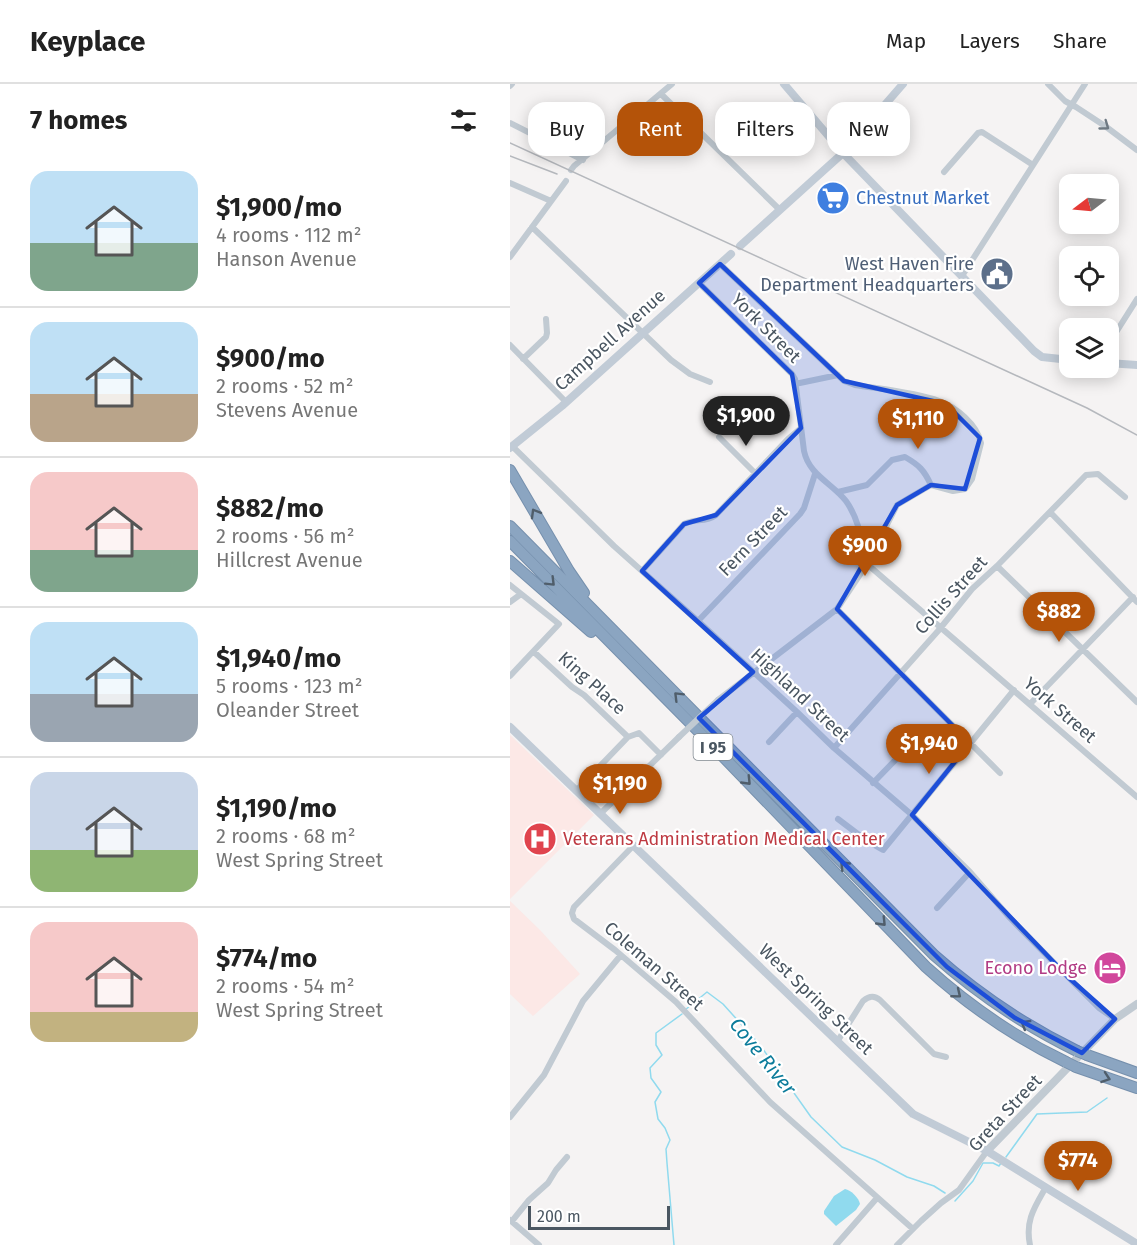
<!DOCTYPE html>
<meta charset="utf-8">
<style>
:root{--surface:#fff;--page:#f2f2f2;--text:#222;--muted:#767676;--line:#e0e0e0;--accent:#b45309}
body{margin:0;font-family:"Fira Sans",sans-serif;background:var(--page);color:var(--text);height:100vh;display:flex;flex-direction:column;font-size:22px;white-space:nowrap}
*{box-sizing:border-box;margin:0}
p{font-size:20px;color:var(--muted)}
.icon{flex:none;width:33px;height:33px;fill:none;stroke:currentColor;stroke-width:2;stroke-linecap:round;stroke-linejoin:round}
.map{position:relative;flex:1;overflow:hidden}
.drawer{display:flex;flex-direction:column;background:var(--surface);width:510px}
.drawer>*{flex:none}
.top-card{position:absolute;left:18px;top:18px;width:519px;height:54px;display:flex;gap:12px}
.needle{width:39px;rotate:254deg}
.tools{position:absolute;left:549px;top:90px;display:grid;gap:12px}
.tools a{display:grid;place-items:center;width:60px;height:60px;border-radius:12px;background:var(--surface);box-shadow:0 3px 15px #0003;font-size:30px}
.scale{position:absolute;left:18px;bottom:15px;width:142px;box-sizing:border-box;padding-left:6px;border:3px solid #4a5661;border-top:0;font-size:16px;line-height:21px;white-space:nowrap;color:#4a5661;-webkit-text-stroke:4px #fff;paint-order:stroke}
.price{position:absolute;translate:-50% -51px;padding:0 14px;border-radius:21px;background:var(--accent);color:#fff;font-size:20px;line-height:39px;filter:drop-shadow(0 2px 3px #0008)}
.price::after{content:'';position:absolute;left:50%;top:36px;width:18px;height:14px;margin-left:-9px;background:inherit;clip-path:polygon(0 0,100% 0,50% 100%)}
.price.on{background:#222;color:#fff}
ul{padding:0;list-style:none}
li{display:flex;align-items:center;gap:18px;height:150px;padding:0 30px}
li+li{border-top:2px solid var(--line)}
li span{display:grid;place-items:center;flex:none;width:168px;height:120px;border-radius:18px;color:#555}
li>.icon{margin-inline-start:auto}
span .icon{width:72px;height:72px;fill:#fffc;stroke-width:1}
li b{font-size:26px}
h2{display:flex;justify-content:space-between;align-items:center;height:72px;padding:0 30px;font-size:26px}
.tag{padding:0 21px;border-radius:18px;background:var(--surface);box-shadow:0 3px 15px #0003;font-size:21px;line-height:54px}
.tag.on{background:var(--accent);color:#fff}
header{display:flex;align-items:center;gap:36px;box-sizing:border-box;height:84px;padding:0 30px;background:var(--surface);border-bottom:2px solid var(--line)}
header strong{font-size:28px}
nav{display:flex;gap:33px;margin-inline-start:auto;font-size:21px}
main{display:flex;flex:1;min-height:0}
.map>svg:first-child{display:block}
</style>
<header>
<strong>Keyplace</strong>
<nav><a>Map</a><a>Layers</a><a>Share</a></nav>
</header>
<main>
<section class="drawer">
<h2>7 homes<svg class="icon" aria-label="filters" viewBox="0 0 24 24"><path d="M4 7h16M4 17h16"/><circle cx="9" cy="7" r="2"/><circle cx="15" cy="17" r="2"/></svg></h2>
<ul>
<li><span style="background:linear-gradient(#bfe0f5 60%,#7fa58c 0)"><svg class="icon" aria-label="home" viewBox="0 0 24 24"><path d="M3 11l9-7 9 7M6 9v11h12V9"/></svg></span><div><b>$1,900/mo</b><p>4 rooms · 112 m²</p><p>Hanson Avenue</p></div></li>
<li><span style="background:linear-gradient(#bfe0f5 60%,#b9a48a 0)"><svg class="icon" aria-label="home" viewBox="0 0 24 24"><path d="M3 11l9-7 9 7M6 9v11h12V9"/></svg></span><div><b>$900/mo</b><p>2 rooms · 52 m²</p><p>Stevens Avenue</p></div></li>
<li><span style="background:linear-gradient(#f6c9c9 65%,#7fa58c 0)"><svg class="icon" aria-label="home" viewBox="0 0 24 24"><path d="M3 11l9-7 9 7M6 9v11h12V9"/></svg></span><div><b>$882/mo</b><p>2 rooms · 56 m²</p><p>Hillcrest Avenue</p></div></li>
<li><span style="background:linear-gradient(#bfe0f5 60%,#9aa5b1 0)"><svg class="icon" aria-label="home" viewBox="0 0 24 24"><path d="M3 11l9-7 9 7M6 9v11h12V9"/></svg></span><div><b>$1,940/mo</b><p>5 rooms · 123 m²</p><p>Oleander Street</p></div></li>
<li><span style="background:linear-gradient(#c9d6e8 65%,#8fb573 0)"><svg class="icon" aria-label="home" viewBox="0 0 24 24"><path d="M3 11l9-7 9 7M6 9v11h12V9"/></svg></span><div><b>$1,190/mo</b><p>2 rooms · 68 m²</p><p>West Spring Street</p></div></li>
<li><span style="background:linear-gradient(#f6c9c9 75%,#c2b280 0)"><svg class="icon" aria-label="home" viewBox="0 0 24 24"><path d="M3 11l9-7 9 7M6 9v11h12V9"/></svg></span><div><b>$774/mo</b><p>2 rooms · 54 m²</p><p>West Spring Street</p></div></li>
</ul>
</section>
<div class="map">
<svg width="627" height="1161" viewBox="0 0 627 1161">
<rect width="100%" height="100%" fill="#f5f3f3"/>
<path fill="#fce8e6" d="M0 651 84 731 0 815Z
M0 817 30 846 70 890 23 932 0 910Z"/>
<path fill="#90daee" d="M335 1105C341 1106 349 1114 350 1120L346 1126 326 1142 314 1130V1127L324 1112Z"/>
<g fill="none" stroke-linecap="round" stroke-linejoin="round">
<path stroke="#90daee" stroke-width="1.5" d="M175 926 197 908 213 920 250 961 301 1033 332 1063 365 1076 397 1093 424 1102 435 1109
M496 1073 527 1030 577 1028 597 1014
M445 1117 463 1097 473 1079H483L489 1082 491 1079
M164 1161 157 1079 156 1065 160 1056 155 1044 148 1035 145 1018 151 1008 141 994 140 984 152 971 146 961V949L172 930"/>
<defs>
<path id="motorway" d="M0 386 59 487 74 509
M0 442 424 871C468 910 514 941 567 967
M0 457 198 657 416 883C458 921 504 953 556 978
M0 477 81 548
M577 971 627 989
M566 983 627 1004"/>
</defs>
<use href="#motorway" stroke="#7690ad" stroke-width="12"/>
<path stroke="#c1cad2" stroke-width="6" d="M538 0 555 17 566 23 595 42 627 66
M0 2 2 0
M151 10 270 126
M0 39 73 76
M61 86 64 82 162 0
M434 88 468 49 472 48 523 81
M0 99 41 117
M22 143 161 276 180 290 200 298
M0 173 56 97
M210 180 334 297 345 301C370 305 405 308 429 317 446 323 467 340 471 359L462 395 455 405 443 407 421 401
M452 192 575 0
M189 199 282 290 285 295 294 367C299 391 322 399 336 417 349 435 352 458 357 480L627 713
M0 261 56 318
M598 261 627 215
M13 275 36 253 37 249 36 235
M285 300 328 291
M209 353 245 389
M2 362 104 462 188 537 287 628 324 664 402 731 460 788 500 834 559 894 589 924 605 935
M540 428 627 518
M487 482 627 618
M132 487 174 440C185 434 195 439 206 431L278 355 291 344
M0 501 49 540 0 592
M0 518 11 510
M327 525 490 689
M188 537 290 430 294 424 305 390
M24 568 62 603 74 611 118 653
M208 616 327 525 357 480 387 421 421 401C414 386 409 381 395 373L382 376 357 401 328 408
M520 620 623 513
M259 658 287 628
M324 664 428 547 462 505 487 482 576 391 588 390 615 413
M363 699 395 666
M66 707 118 653 129 649 151 671
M90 730 169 653
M328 735 357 757 373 766 504 606
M123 762 64 823 62 829 64 835 105 866 166 918 260 1018 403 1145
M427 824 460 788
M327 958 353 917C359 912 364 911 370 916L424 970 436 973
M0 1033 34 991 73 917 111 871
M0 1136 29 1161
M2 1137 19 1116 38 1099 46 1086 57 1073
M326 1161 367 1114
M387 1161 411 1137 431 1119 449 1106 477 1067
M520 1161C515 1137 524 1124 536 1103"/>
<path stroke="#c1cad2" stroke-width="8" d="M477 1067 605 935 627 920"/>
<path stroke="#c1cbd6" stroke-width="8" d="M274 0 333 69 524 267 532 273 560 276
M230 162 333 69 393 0
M598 279 627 281
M0 364 52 322 221 170
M0 643 403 1030 477 1067 627 1160"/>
<use href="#motorway" stroke="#8ba5c1" stroke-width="10"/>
<path stroke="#b5b8bd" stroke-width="1.5" d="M0 59 577 324 627 351
M0 72 47 90"/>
<defs>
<path id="motorway-bridge" d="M567 967 577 971
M556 978 566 983"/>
</defs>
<use href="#motorway-bridge" stroke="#7690ad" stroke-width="12" stroke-linecap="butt"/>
<path stroke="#c1cad2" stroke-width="6" d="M169 653 208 616"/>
<use href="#motorway-bridge" stroke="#8ba5c1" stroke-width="10"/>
</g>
<defs><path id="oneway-chevron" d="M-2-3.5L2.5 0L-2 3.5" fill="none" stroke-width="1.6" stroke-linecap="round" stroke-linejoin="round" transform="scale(1.5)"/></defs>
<use stroke="#6e7983" href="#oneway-chevron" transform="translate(595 42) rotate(36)"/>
<g stroke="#505e6b">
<use href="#oneway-chevron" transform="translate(25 429) rotate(-120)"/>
<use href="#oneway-chevron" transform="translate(41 498) rotate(45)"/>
<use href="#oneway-chevron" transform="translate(168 612) rotate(-135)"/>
<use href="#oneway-chevron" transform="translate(237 697) rotate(46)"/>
<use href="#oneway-chevron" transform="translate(334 781) rotate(-134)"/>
<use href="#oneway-chevron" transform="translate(372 838) rotate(46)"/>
<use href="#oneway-chevron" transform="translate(447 910) rotate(39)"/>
<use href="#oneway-chevron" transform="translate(515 940) rotate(-149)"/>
<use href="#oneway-chevron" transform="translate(596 994) rotate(19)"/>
</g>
<path fill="#1d4ed8" fill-opacity="0.2" stroke="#1d4ed8" stroke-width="4.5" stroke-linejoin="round" d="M210 180 334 297 436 320 470 354 455 405 421 401 387 421 327 525 460 659 402 731 559 894 605 935 572 969 505 934 437 883 189 634 243 588 132 487 174 440 206 431 291 344 282 290 189 199Z"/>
<defs>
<symbol id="supermarket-disc" viewBox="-11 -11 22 22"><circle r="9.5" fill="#3f7fe0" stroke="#fff"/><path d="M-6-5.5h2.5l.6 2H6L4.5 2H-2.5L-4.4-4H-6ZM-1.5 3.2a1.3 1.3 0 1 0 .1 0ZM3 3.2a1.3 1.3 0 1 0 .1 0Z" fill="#fff"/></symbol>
<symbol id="civic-disc" viewBox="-11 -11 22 22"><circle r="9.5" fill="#5c6f8a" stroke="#fff"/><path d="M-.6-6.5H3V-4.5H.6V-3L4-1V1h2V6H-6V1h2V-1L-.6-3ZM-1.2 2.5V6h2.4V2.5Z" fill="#fff"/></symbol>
<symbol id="hospital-disc" viewBox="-11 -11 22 22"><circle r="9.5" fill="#e0444e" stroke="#fff"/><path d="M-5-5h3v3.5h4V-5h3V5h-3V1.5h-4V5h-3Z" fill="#fff"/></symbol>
<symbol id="hotel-disc" viewBox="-11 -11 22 22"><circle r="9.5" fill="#d1479c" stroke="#fff"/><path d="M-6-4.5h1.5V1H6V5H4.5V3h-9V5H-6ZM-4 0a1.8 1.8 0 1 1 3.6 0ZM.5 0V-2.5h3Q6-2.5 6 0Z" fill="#fff"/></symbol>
</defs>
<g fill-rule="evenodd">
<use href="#supermarket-disc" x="304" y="95" width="38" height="38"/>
<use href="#civic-disc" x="468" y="171" width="38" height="38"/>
<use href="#hospital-disc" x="11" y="736" width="38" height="38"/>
<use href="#hotel-disc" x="581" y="865" width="38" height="38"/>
</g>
<g text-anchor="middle" stroke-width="4.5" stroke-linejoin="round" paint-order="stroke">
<rect fill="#fff" stroke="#808990" stroke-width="1.5" x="183.5" y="650" width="39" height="26" rx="4.5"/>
<g font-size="16" font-weight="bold" fill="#4a5661">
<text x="203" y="669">I 95</text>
</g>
<g font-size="18" fill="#366cbe" stroke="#fff" text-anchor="start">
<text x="346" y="120">Chestnut Market</text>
</g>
<g font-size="18" fill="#4e5e75" stroke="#fff" text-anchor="end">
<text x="464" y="186">West Haven Fire<tspan x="464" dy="21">Department Headquarters</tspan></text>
</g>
<g font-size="18" fill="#4a5661" stroke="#fff">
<text transform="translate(256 244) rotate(45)" y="6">York Street</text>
<text transform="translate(100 256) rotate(-42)" y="6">Campbell Avenue</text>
<text transform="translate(243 457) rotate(-46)" y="6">Fern Street</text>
<text transform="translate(441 511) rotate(-48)" y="6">Collis Street</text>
<text transform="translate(82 599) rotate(42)" y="6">King Place</text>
<text transform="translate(290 611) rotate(43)" y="6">Highland Street</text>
<text transform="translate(550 626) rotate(41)" y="6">York Street</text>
<text transform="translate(144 882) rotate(41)" y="6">Coleman Street</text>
<text transform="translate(306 915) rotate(44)" y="6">West Spring Street</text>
<text transform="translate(495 1029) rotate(-47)" y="6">Greta Street</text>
</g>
<g font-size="18" fill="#be3a42" stroke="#fff" text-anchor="start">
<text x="53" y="761">Veterans Administration Medical Center</text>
</g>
<g font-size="18" fill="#b23c85" stroke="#fff" text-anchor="end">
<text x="577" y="890">Econo Lodge</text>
</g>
<g font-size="20" font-style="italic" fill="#0c7c9b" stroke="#fff">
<text transform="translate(253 972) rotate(51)" y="7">Cove River</text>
</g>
</g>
</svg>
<div class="tools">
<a><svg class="needle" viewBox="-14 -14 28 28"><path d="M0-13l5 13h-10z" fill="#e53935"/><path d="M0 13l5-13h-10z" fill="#767676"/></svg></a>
<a><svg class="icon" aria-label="locate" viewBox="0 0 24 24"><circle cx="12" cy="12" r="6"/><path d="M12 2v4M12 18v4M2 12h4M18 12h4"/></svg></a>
<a><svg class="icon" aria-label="layers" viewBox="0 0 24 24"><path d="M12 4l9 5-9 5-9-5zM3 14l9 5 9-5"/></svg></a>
</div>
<div class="scale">200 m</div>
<b class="price on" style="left:236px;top:363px">$1,900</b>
<b class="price" style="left:408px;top:366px">$1,110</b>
<b class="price" style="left:355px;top:493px">$900</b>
<b class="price" style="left:549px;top:559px">$882</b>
<b class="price" style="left:419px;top:691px">$1,940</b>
<b class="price" style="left:110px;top:731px">$1,190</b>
<b class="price" style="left:568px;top:1108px">$774</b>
<div class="top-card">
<a class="tag">Buy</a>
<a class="tag on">Rent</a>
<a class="tag">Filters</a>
<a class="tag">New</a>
</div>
</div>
</main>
